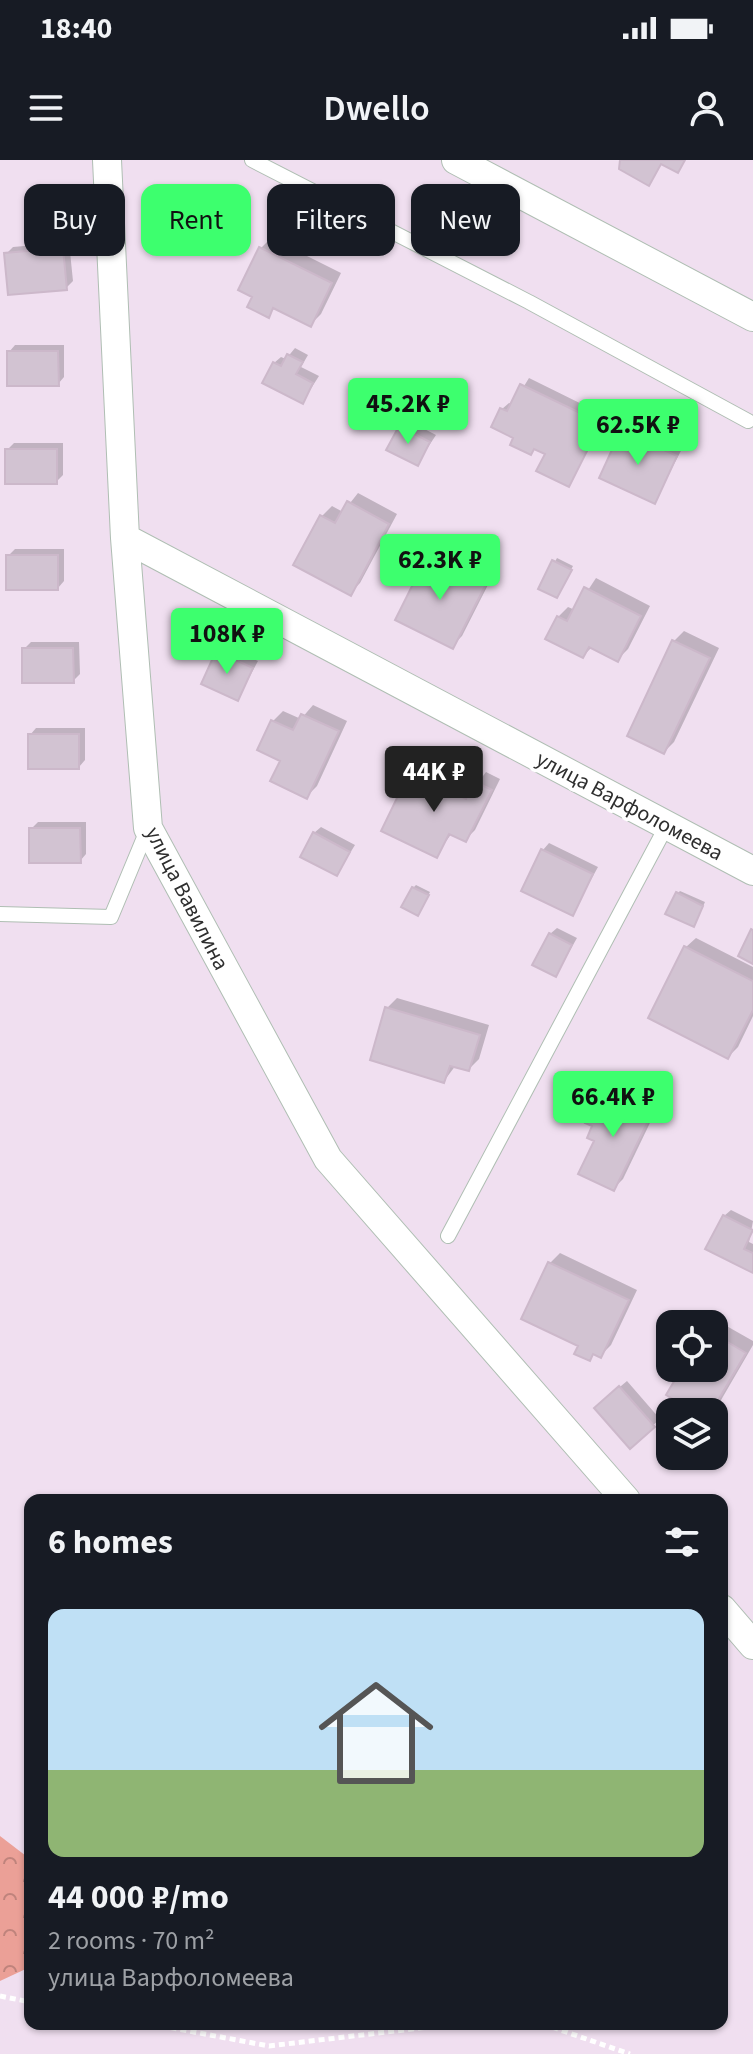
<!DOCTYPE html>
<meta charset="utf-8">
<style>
:root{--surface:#171b24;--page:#20242c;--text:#f1f3f6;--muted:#9ea1a6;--line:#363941;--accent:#3dff6e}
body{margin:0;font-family:"Source Sans 3",sans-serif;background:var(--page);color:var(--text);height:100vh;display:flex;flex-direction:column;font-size:30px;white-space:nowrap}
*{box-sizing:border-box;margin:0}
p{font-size:26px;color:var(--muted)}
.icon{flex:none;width:44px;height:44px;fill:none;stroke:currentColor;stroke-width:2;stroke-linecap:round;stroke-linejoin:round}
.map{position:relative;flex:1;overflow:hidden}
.panel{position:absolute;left:24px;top:1334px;width:704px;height:536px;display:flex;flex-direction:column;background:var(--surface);border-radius:16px;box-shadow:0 2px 6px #0004}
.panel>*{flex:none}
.guide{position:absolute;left:24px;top:24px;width:706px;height:72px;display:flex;gap:16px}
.controls{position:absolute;left:656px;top:1150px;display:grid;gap:16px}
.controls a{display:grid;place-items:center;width:72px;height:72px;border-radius:16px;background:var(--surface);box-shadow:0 2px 6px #0004;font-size:40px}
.price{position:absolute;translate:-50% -68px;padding:0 18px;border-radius:8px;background:var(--accent);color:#111;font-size:26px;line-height:52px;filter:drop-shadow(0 2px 4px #0008)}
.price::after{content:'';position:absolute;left:50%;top:48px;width:24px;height:18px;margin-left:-12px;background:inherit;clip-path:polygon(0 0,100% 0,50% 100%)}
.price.current{background:#222;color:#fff}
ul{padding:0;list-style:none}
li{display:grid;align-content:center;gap:16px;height:424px;padding:0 24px}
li+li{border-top:2px solid var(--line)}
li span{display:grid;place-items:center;height:248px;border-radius:16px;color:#555}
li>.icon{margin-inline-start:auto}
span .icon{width:144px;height:144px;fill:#fffc;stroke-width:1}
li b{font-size:34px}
h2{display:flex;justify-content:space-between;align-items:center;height:96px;padding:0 24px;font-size:34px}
.tag{padding:0 28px;border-radius:16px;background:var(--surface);box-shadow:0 2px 6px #0004;font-size:28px;line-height:72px}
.tag.current{background:var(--accent);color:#111}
.status{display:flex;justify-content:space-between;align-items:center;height:56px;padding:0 40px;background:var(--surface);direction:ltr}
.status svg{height:22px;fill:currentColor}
header{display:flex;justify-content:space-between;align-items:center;height:104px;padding:0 24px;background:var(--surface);font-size:36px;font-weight:600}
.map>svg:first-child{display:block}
</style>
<div class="status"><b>18:40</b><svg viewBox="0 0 49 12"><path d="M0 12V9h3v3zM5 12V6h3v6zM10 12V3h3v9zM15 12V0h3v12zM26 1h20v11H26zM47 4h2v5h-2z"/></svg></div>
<header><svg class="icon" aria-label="menu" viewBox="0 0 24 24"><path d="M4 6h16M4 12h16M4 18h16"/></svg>Dwello<svg class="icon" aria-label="person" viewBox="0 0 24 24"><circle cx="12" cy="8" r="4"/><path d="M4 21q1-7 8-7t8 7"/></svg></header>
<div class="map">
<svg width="753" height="1894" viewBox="0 0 753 1894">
<defs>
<pattern id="forest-crowns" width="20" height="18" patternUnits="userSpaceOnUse" patternTransform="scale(2)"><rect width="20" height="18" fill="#eba097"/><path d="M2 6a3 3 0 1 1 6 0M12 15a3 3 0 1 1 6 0" fill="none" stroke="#bf837c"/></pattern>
</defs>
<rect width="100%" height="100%" fill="#f0dff0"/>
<path fill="url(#forest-crowns)" d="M0 1676 30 1699V1807L0 1821Z"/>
<path fill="#0003" d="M271 78 341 113 321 154 311 164 276 147 268 155 255 136 261 88Z
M69 82 73 121 66 128 6 94 13 87Z
M15 185H64V217L58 224 9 192Z
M295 188 308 195 301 207 319 216 303 241 274 203 281 197 286 199Z
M529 218 606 256 569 325 547 293 536 287 531 292 516 277 502 249 509 243 513 244Z
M407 260 436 275 417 304 400 267Z
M629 265 682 289 654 342 622 271Z
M14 283H63V315L56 322 7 290Z
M358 333 397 354 360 423 350 433 322 356 332 346 343 352Z
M440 385 494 413 462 476 452 486 430 395Z
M15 389H64V421L58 428 8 396Z
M557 398 573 406 557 436 541 428Z
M596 418 650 446 628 489 618 499 592 487 583 496 558 457 568 447 575 450Z
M684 471 719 488 674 582 664 592 674 481Z
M31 482H79L80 514 73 521 24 489Z
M225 486 258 501 238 538 218 492Z
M313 545 347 561 317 626 307 636 273 561 283 551 301 559Z
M36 568H85V600L79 607 30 575Z
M422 602 474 628 486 612 500 619 475 670 465 680 452 673 436 695 412 612Z
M38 662H86V694L80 701 31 669Z
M321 667 355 685 337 714 314 673Z
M549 683 598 707 572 754 543 690Z
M416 725 430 732 420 750 413 728Z
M680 731 705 742 696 762 677 734Z
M557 768 577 778 556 815 550 774Z
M696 778 753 807V856L738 887 728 897 686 787Z
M397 838 489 865 479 899 469 909 456 905 444 921 387 848Z
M621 923 660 942 623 1019 613 1029 597 980 596 945Z
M731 1050 753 1061 749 1082 753 1084V1111L724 1056Z
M560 1093 637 1130 611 1185 601 1195 595 1193 589 1199 581 1185 550 1103Z
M716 1160 753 1181V1185L717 1247 712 1252H699L684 1208H714L712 1164Z
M627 1221 660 1259 630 1286 603 1241Z"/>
<path fill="#d2c3d2" stroke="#ccb8ca" stroke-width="2" d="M620 0H685L678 13 661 4 649 26 619 9Z
M259 87 332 123 311 167 273 148 269 158 247 147 252 137 238 130Z
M63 88 67 130 8 135 4 93Z
M7 191H58L59 226H7Z
M287 194 303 202 296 214 313 223 303 244 262 223 273 202 281 206Z
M520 224 601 263 569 327 536 311 545 294 534 289 531 295 510 285 513 278 491 267 500 248 507 251Z
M399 266 430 282 418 306 386 290Z
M621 270 677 296 655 344 599 318Z
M5 289H57V324H5Z
M347 341 389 364 351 436 293 405 320 355 335 363Z
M428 394 486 424 453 489 395 460Z
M6 395H58V430H6Z
M552 400 572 410 557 438 538 429Z
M584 427 641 456 618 502 589 487 583 498 545 479 557 456 567 461Z
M672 480 710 498 664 594 627 576Z
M22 488H73L74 523H22Z
M216 491 253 508 238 541 201 524Z
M301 554 339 571 307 639 270 621 280 601 257 590 271 560 293 570Z
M28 574H79V609H28Z
M410 611 466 639 474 621 492 630 466 682 449 674 437 698 381 671Z
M29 668H80L81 703H29Z
M313 672 350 692 337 716 300 697Z
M541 689 593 714 573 756 521 731Z
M412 727 429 735 418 756 401 747Z
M676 732 703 746 694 767 665 754Z
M751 769 753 770V804L738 796Z
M549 773 572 785 556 817 532 805Z
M684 786 753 821V850L728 899 648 858Z
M385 847 480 875 469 911 450 906 444 923 370 900Z
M609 932 652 953 614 1031 578 1014 594 981 587 978 592 966 585 963 595 944 601 947Z
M723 1055 753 1070 744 1089 753 1093V1113L705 1089Z
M548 1102 629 1140 601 1198 593 1194 590 1201 574 1194 578 1186 521 1159Z
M714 1174 746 1193 711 1252H695L666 1235 682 1208H714Z
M619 1226 655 1267 630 1289 594 1248Z"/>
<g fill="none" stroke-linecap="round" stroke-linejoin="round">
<defs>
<path id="service" d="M252 0 529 142 748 261
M0 754 111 757 148 668
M448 1076 667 665"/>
<path id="minor" d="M107 0 125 378 148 668 328 999 626 1340
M456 0 753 157
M125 378 753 711
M722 1449 753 1485"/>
</defs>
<use href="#service" stroke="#afbeb3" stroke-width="16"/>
<use href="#minor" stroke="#afbeb3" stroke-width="30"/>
<path stroke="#fff" stroke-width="5" stroke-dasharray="6 4" stroke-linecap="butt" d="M0 1836 30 1842
M151 1864 269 1886 454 1864
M543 1864 630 1894"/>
<use href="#service" stroke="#fff" stroke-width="14"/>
<use href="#minor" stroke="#fff" stroke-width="28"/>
</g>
<g text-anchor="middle" stroke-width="7" stroke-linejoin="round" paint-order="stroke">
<g font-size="22" fill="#2e2e2e" stroke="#fff">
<text transform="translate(630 645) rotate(28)" y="8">улица Варфоломеева</text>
<text transform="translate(188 738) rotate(63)" y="8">улица Вавилина</text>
</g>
</g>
</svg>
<div class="controls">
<a><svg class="icon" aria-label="locate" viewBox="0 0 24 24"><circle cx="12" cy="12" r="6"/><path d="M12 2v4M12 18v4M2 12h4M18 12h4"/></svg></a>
<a><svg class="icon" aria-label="layers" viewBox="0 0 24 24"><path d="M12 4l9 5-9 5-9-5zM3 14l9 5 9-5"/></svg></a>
</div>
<b class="price" style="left:408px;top:286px">45.2K ₽</b>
<b class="price" style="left:638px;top:307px">62.5K ₽</b>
<b class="price" style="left:440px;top:442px">62.3K ₽</b>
<b class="price" style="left:227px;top:516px">108K ₽</b>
<b class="price current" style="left:434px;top:654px">44K ₽</b>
<b class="price" style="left:613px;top:979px">66.4K ₽</b>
<div class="guide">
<a class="tag">Buy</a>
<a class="tag current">Rent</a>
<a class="tag">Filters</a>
<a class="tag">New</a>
</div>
<section class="panel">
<h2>6 homes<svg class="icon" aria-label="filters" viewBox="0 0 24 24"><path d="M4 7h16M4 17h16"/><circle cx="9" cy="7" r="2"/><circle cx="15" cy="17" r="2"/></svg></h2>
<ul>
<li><span style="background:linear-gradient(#bfe0f5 65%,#8fb573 0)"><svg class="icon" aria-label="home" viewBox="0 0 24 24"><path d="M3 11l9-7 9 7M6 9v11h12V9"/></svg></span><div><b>44 000 ₽/mo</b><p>2 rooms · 70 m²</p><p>улица Варфоломеева</p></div></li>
</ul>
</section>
</div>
